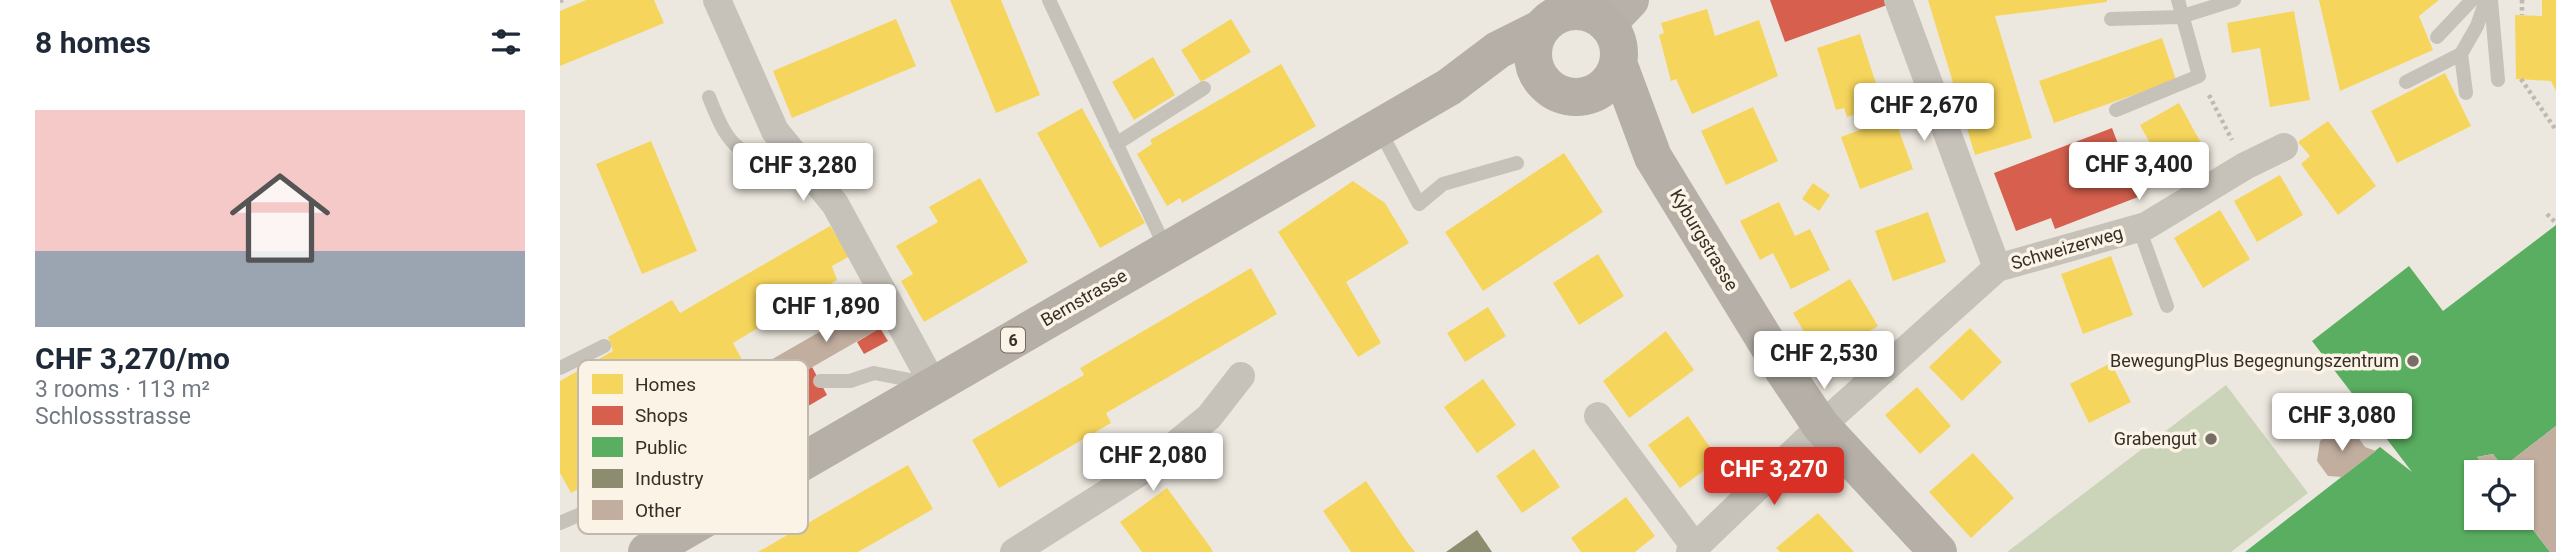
<!DOCTYPE html>
<meta charset="utf-8">
<style>
:root{--surface:#fff;--page:#f2f2f3;--text:#1f2937;--muted:#747a83;--line:#e0e1e3;--accent:#d93025}
body{margin:0;font-family:Roboto,sans-serif;background:var(--page);color:var(--text);height:100vh;display:flex;flex-direction:column;font-size:26px;white-space:nowrap}
*{box-sizing:border-box;margin:0}
p{font-size:23px;color:var(--muted)}
.icon{flex:none;width:38px;height:38px;fill:none;stroke:currentColor;stroke-width:2;stroke-linecap:round;stroke-linejoin:round}
.map{position:relative;flex:1;overflow:hidden}
.panel{display:flex;flex-direction:column;background:var(--surface);width:560px}
.panel>*{flex:none}
.fabs{position:absolute;left:1904px;top:460px;display:grid;gap:14px}
.fabs a{display:grid;place-items:center;width:70px;height:70px;border-radius:0px;background:var(--surface);box-shadow:0 2px 5px #0004;font-size:35px}
.price{position:absolute;translate:-50% -60px;padding:0 16px;border-radius:7px;background:#fff;color:#222;font-size:23px;line-height:46px;filter:drop-shadow(0 2px 4px #0008)}
.price::after{content:'';position:absolute;left:50%;top:42px;width:21px;height:16px;margin-left:-10px;background:inherit;clip-path:polygon(0 0,100% 0,50% 100%)}
.price.selected{background:var(--accent);color:#fff}
ul{padding:0;list-style:none}
li{display:grid;align-content:center;gap:14px;height:371px;padding:0 35px}
li+li{border-top:2px solid var(--line)}
li span{display:grid;place-items:center;height:217px;border-radius:0px;color:#555}
li>.icon{margin-inline-start:auto}
span .icon{width:126px;height:126px;fill:#fffc;stroke-width:1}
li b{font-size:30px}
h2{display:flex;justify-content:space-between;align-items:center;height:84px;padding:0 35px;font-size:30px}
main{display:flex;flex:1;min-height:0}
.map>svg:first-child{display:block}
</style>
<main>
<section class="panel">
<h2>8 homes<svg class="icon" aria-label="filters" viewBox="0 0 24 24"><path d="M4 7h16M4 17h16"/><circle cx="9" cy="7" r="2"/><circle cx="15" cy="17" r="2"/></svg></h2>
<ul>
<li><span style="background:linear-gradient(#f6c9c9 65%,#9aa5b1 0)"><svg class="icon" aria-label="home" viewBox="0 0 24 24"><path d="M3 11l9-7 9 7M6 9v11h12V9"/></svg></span><div><b>CHF 3,270/mo</b><p>3 rooms · 113 m²</p><p>Schlossstrasse</p></div></li>
</ul>
</section>
<div class="map">
<svg width="1996" height="552" viewBox="0 0 1996 552">
<rect width="100%" height="100%" fill="#ede8df"/>
<path fill="#cbd4b8" d="M1666 385 1748 493 1671 552H1447Z"/>
<path fill="#f6d55c" d="M26 0H94L104 23 0 66V11Z
M390 0H441L480 95 436 113Z
M1368 0H1547V2L1435 16 1472 138 1415 155Z
M1759 0H1879L1859 16 1873 50 1780 91Z
M1982 0H1996V91L1991 81 1956 79 1955 15 1982 16Z
M1147 9 1155 36 1199 20 1218 76 1132 114 1116 79 1111 81 1099 35 1104 33 1101 23Z
M1734 11 1750 100 1710 107 1700 48 1672 53 1667 23Z
M336 19 356 66 232 118 213 71Z
M671 19 691 52 641 82 621 50Z
M1300 34 1317 87 1331 83 1337 101 1287 117 1284 108 1276 110 1257 48Z
M1602 38 1616 80 1494 123 1479 81Z
M593 57 615 95 574 120 552 82Z
M721 64 756 126 622 203 620 198 607 206 577 154 592 144 590 140Z
M1885 73 1911 126 1837 163 1811 111Z
M1619 103 1641 143 1602 165 1580 125Z
M1193 107 1218 161 1166 185 1141 131Z
M522 108 585 223 540 248 477 133Z
M1334 117 1353 169 1300 189 1281 137Z
M1768 121 1816 186 1778 215 1741 164 1750 156 1738 142Z
M91 141 137 251 82 274 36 164Z
M1004 153 1043 212 923 291 885 232Z
M1720 175 1743 215 1697 242 1674 201Z
M420 178 468 262 364 322 341 281 353 274 336 246 378 222 369 207Z
M793 181 825 203 849 243 786 282 821 343 798 357 718 232Z
M1253 183 1270 195 1259 211 1242 199Z
M1219 202 1235 236 1250 229 1270 270 1231 289 1213 253 1200 260 1180 221Z
M1660 210 1690 259 1643 288 1614 238Z
M1368 212 1386 262 1333 281 1315 231Z
M270 226 290 256 272 266 277 280 173 343 190 375 173 387 172 402 11 493 0 473V381L53 351 48 337 112 300 120 313Z
M1038 254 1064 296 1019 325 993 283Z
M1551 256 1573 315 1523 334 1501 274Z
M691 268 717 314 546 413 551 423 439 488 412 440 524 375 520 368Z
M1290 279 1318 326 1261 360 1233 313Z
M928 307 946 336 905 362 887 333Z
M1410 328 1442 362 1402 401 1369 367Z
M1106 331 1134 370 1069 418 1043 381Z
M1551 363 1571 402 1529 423 1510 384Z
M923 379 956 425 917 453 884 407Z
M1357 387 1391 426 1360 454 1325 415Z
M1128 416 1159 460 1120 488 1088 445Z
M974 449 1000 487 962 513 936 476Z
M1413 453 1454 498 1411 538 1369 492Z
M348 465 373 509 298 552H198Z
M806 481 847 542 855 552H791L763 511Z
M607 488 651 548 653 552H582L560 522Z
M1066 497 1095 536 1075 552H1021L1011 538Z
M1258 513 1294 552H1220L1216 548Z"/>
<path fill="#d6604d" d="M1210 0H1328L1330 4 1225 42Z
M1552 128 1578 197 1495 229 1491 218 1456 231 1434 173Z
M320 328 328 341 304 354 297 342Z
M252 367 267 395 209 429 192 400Z"/>
<path fill="#5aae61" d="M1996 225V426L1943 467 1933 454 1917 457 1929 472H1916V518H1962V515L1990 552H1685L1820 447 1852 472 1752 341 1849 266 1883 311Z"/>
<path fill="#8c8c6e" d="M917 530 932 552H886Z"/>
<path fill="#c2ae9f" d="M308 304 322 327 223 384 209 361Z
M1996 426V552H1990L1962 515V472H1929L1917 457 1933 454 1943 467Z
M1775 430 1795 433 1805 447 1816 451 1782 477 1768 476 1757 461 1760 441Z"/>
<g fill="none" stroke-linecap="round" stroke-linejoin="round">
<path stroke="#bfb9b1" stroke-width="4.5" stroke-dasharray="3.5 3.5" stroke-linecap="butt" d="M1962 0V15
M0 1 3 0
M1961 79 1996 130
M1649 95 1672 140
M1987 214 1996 223"/>
<path stroke="#c6c1b9" stroke-width="14" d="M489 0 606 249
M1931 0 1938 80
M1551 19 1620 17 1674 0
M1877 37 1912 0
M1846 82 1901 54
M1906 93 1901 54 1917 26 1926 0
M149 97C170 151 179 158 238 161
M1556 110 1639 76 1618 0
M819 129 859 204 883 184 957 163
M556 144 644 88
M1579 228 1607 306
M0 368 44 346
M260 381H290L314 373 366 383
M135 519C142 469 161 446 200 415
M0 523 92 483 122 531"/>
<path stroke="#c6c1b9" stroke-width="28" d="M157 0 215 131 275 204 374 386
M1338 0 1437 268
M1038 416 1135 547
M454 552 585 469 649 417 681 376
M1130 552 1261 426 1437 268 1586 226 1685 166 1724 147"/>
<path stroke="#b7b1a9" stroke-width="38" d="M1047 24 1070 0"/>
<path stroke="#b5afa7" stroke-width="38" d="M973 54a43 43 0 1 1 86 0a43 43 0 1 1-86 0Z
M1058 63 1093 157 1224 371 1261 426 1378 552
M87 552 889 87 938 50 980 29"/>
</g>
<g fill="#776f67" stroke="#fbf4e6" stroke-width="2.5">
<circle cx="1853" cy="361" r="7"/>
<circle cx="1651" cy="439" r="7"/>
</g>
<g text-anchor="middle" stroke-width="7" stroke-linejoin="round" paint-order="stroke">
<rect fill="#fbf4e6" stroke="#726960" stroke-width="2" x="441" y="327.5" width="24" height="25" rx="5"/>
<g font-size="16" font-weight="bold" fill="#372e27">
<text x="453" y="346">6</text>
</g>
<g font-size="18" fill="#372e27" stroke="#fbf4e6">
<text transform="translate(1144 240) rotate(59)" y="6">Kyburgstrasse</text>
<text transform="translate(1507 248) rotate(-16)" y="6">Schweizerweg</text>
<text transform="translate(524 298) rotate(-30)" y="6">Bernstrasse</text>
</g>
<g font-size="18" fill="#372e27" stroke="#fbf4e6" text-anchor="end">
<text x="1839" y="367">BewegungPlus Begegnungszentrum</text>
<text x="1637" y="445">Grabengut</text>
</g>
</g>
<rect x="18" y="360" width="230" height="174" rx="10" fill="#fbf4e6" stroke="#c0b9ad" stroke-width="2"/>
<rect x="32" y="374" width="31" height="20" fill="#f6d55c"/>
<rect x="32" y="406" width="31" height="19" fill="#d6604d"/>
<rect x="32" y="437" width="31" height="20" fill="#5aae61"/>
<rect x="32" y="469" width="31" height="19" fill="#8c8c6e"/>
<rect x="32" y="500" width="31" height="20" fill="#c2ae9f"/>
<g font-size="19" fill="#372e27">
<text x="75" y="391">Homes</text>
<text x="75" y="422">Shops</text>
<text x="75" y="454">Public</text>
<text x="75" y="485">Industry</text>
<text x="75" y="517">Other</text>
</g>
</svg>
<div class="fabs">
<a><svg class="icon" aria-label="locate" viewBox="0 0 24 24"><circle cx="12" cy="12" r="6"/><path d="M12 2v4M12 18v4M2 12h4M18 12h4"/></svg></a>
</div>
<b class="price" style="left:1364px;top:143px">CHF 2,670</b>
<b class="price" style="left:1579px;top:202px">CHF 3,400</b>
<b class="price" style="left:243px;top:203px">CHF 3,280</b>
<b class="price" style="left:266px;top:344px">CHF 1,890</b>
<b class="price" style="left:1264px;top:391px">CHF 2,530</b>
<b class="price" style="left:1782px;top:453px">CHF 3,080</b>
<b class="price" style="left:593px;top:493px">CHF 2,080</b>
<b class="price selected" style="left:1214px;top:507px">CHF 3,270</b>
</div>
</main>
